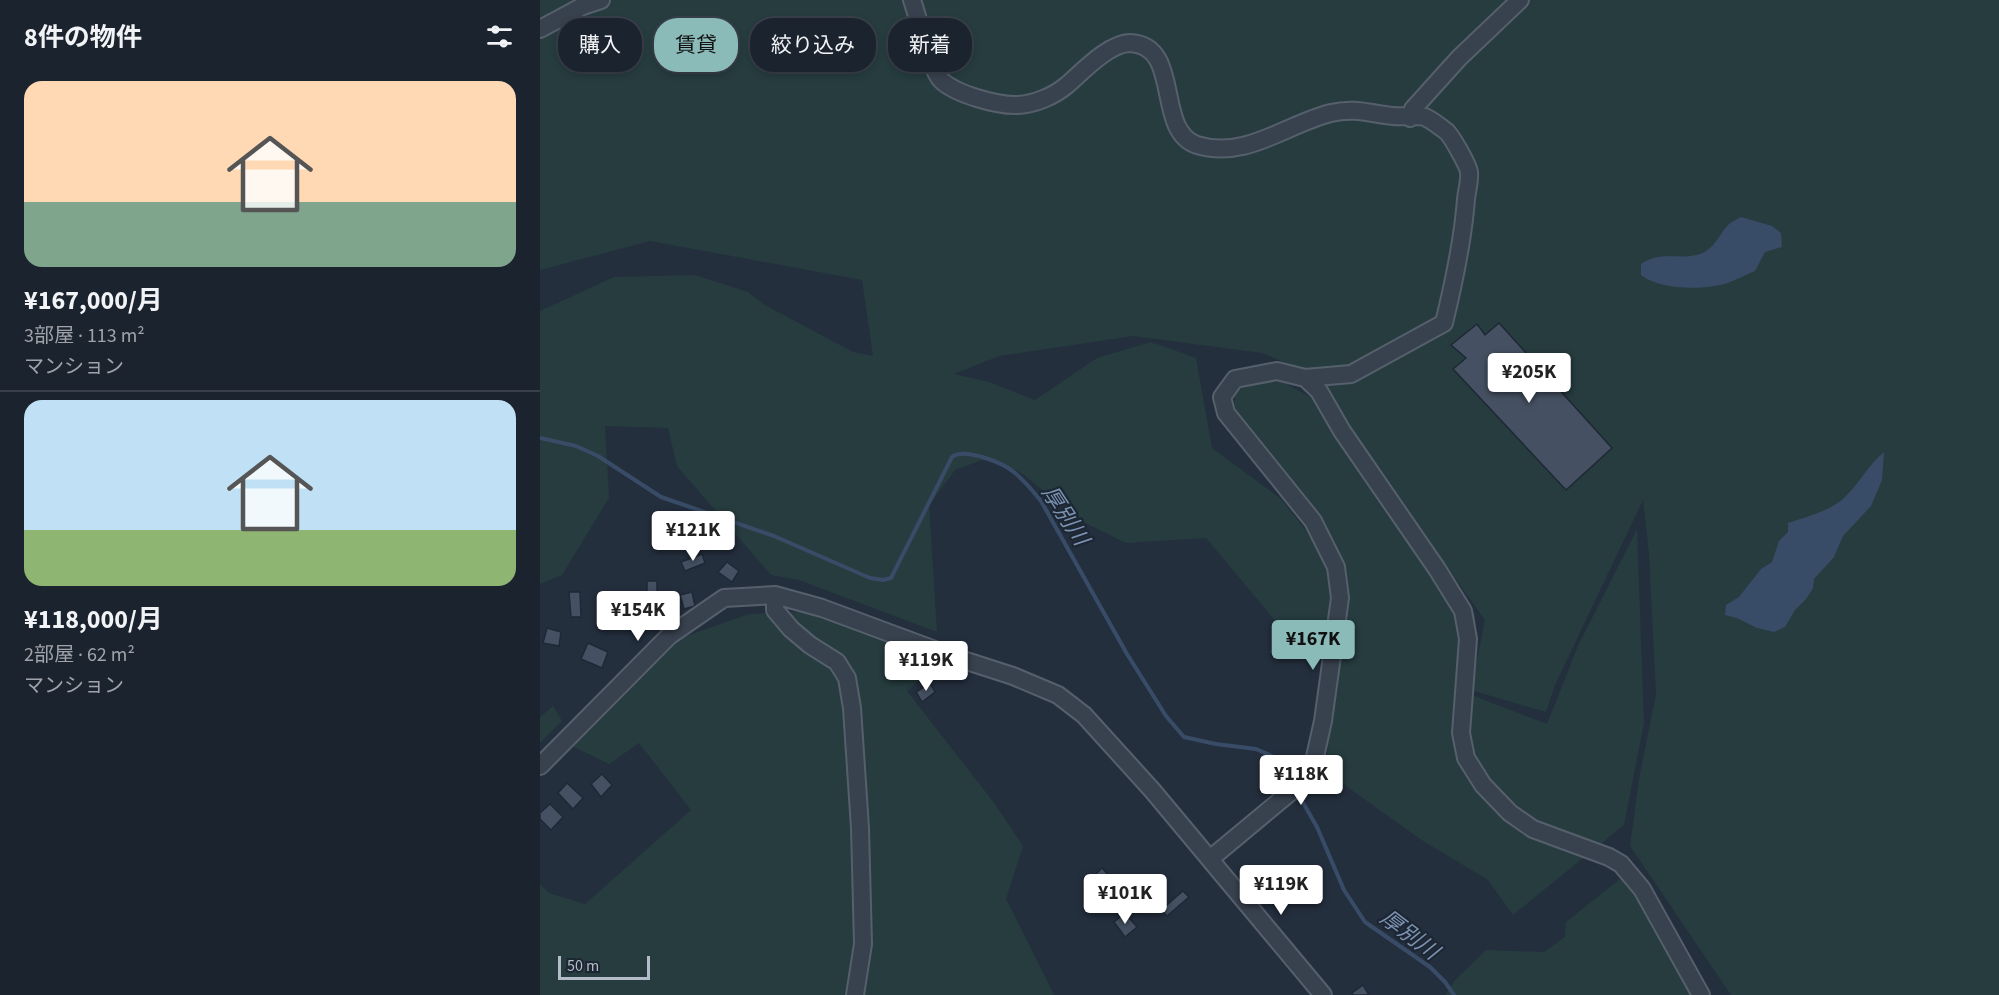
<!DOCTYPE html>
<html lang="ja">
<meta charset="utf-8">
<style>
:root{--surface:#1b232e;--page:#282f3a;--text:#f1f3f6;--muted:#a0a4aa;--line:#39404a;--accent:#8bbbb9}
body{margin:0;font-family:"Source Sans 3","Noto Sans JP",sans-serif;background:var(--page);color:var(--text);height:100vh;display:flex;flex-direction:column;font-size:22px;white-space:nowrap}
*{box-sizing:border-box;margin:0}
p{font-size:20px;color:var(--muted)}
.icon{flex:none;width:33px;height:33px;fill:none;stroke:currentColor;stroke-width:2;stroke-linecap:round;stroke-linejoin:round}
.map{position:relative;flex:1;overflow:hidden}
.drawer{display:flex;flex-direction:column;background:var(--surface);width:540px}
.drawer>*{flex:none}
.top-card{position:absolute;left:18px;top:18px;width:570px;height:54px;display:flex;gap:12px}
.scale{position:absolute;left:18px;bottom:15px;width:92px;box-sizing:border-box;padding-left:6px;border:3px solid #b4bcc9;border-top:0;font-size:16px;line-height:21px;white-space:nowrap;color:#b4bcc9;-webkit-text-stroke:4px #1d2633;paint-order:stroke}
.price{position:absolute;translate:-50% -51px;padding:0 14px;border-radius:6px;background:#fff;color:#222;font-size:20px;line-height:39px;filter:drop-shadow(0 2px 3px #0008)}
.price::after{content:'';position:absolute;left:50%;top:36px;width:18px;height:14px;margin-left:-9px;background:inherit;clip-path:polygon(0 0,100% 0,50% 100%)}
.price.on{background:var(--accent);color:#111}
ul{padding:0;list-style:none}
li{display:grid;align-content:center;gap:12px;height:318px;padding:0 24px}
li+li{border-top:2px solid var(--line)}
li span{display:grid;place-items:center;height:186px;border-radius:18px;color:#555}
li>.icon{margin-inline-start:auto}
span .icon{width:108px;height:108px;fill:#fffc;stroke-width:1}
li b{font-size:26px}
h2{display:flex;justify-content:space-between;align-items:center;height:72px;padding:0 24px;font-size:26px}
.pill{padding:0 21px;border-radius:24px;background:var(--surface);box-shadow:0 3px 9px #0003,0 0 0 2px var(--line);font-size:21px;line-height:54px}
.pill.on{background:var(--accent);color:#111}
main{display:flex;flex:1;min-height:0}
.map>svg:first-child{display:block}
</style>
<main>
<section class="drawer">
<h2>8件の物件<svg class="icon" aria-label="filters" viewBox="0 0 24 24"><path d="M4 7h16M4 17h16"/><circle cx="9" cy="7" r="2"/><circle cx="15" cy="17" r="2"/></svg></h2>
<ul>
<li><span style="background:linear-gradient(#ffd9b3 65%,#7fa58c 0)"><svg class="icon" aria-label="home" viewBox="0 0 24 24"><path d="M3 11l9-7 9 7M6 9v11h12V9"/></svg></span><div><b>¥167,000/月</b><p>3部屋 · 113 m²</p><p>マンション</p></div></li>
<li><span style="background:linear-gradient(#bfe0f5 70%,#8fb573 0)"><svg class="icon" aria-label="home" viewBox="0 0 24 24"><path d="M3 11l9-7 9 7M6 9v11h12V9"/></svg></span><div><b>¥118,000/月</b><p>2部屋 · 62 m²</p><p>マンション</p></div></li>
</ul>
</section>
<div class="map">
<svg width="1459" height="995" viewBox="0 0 1459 995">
<rect width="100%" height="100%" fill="#242f3e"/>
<path fill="#263c3f" d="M0 0H1459V995H1191L1090 846 1099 779 1116 694 1109 554 1103 500 1015 685 1006 712 931 690 945 620 827 455 776 375 722 353 593 336 459 356 414 374 449 382 495 400 557 358 611 342 656 358 672 448 741 499 764 528 786 564 792 594 787 649 770 645 729 653 743 630 666 538 586 543 539 520 484 475 461 462 442 460 415 470 389 505 397 632 259 580 231 575 137 466 128 428 65 426 69 498 22 575 0 584V311L74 277 155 275 208 292 225 305 313 352 333 356 322 280 110 241 0 270Z
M707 381H741L772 398 781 399 935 614 936 635 919 678 934 696 1007 724 1038 646 1097 529 1104 723 1084 825 973 915 948 880 880 839 785 771 808 599 805 563 782 516 695 411 694 394Z
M278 611 399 662 367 691 455 804 483 846 466 899 514 995H0V884L9 893 45 904 151 810 99 743 69 764 32 746 77 697 115 647 209 614Z
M13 706 22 721 0 743V717Z
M1096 866 1150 960 1162 995H905L916 979 946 950 1004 952 1025 937 1026 922Z"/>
<path fill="#394c67" d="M1201 217 1232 226 1241 233 1242 247 1225 252 1215 271C1205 275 1195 281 1184 284 1163 290 1119 290 1101 275V264C1123 250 1137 261 1160 254 1175 249 1179 234 1189 224 1192 221 1198 219 1201 217Z
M1344 452 1342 480 1331 506 1303 536 1294 557 1274 579 1273 588 1266 599 1255 610 1245 627 1234 632 1217 628 1197 618 1185 615 1186 605 1199 597 1221 569 1232 562 1239 541 1248 532V523C1266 517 1290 511 1304 498 1319 484 1328 465 1344 452Z"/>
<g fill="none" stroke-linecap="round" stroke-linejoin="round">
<path stroke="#394c67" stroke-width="4" d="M0 438 36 446 58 456 121 497 234 536 330 578 343 580 351 578 412 457C424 447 464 463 475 473 485 481 493 491 501 501L587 654 626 716 644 737 676 744 716 749 732 756 752 786
M757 792 777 827 804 890 825 922 890 967 905 982 914 995"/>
</g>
<path fill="#455162" stroke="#1f2835" stroke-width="1.5" d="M959 323 1072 448 1026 490 913 369 926 358 911 345 937 324 945 335Z
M162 554 165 563 145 571 141 562Z
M187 562 199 571 192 582 178 572Z
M107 581H117V600H107Z
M29 592H40L41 617H31Z
M152 592 155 606 144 609 140 595Z
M7 628 21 632 19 646 3 643Z
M48 643 68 652 62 668 41 659Z
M390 683 395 692 382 702 376 692Z
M62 774 72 785 61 797 51 784Z
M27 783 43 798 33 809 18 793Z
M10 804 23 817 11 830 0 819V813Z
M562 868 578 886 568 896 553 877Z
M643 891 649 897 627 916 621 910Z
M585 913 597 927 585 937 574 922Z
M823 985 829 995H813L812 993Z"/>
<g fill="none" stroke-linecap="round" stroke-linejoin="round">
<defs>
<path id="minor" d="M372 0C378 17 391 70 401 80 415 94 458 106 478 105 495 104 514 96 527 85 542 72 569 43 590 43 643 45 614 131 657 145 706 160 746 124 791 113 815 107 831 114 853 116 861 117 878 115 885 117 891 120 902 128 907 132 912 137 928 165 929 172 930 180 927 190 926 199 923 241 914 282 904 323L811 374 765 378
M0 29 43 6 61 0
M870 118 873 109 919 58 980 0
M235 595V610L251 629 270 645 297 662 307 678 312 708 320 828 323 944 315 995
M0 766 129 636 184 598 235 595 282 608 414 657 473 676 518 695 544 715 612 790 783 995
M670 859 771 775 783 721 800 598 796 567 773 521 686 413 682 397 695 379 737 371 765 378 779 391 802 431 897 569 923 611 928 639 921 733 926 758 943 785 970 813 993 829 1069 857 1081 864 1102 889 1161 995"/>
</defs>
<use href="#minor" stroke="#565f6c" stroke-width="20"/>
<use href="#minor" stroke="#38414e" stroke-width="16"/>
</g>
<g text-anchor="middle" stroke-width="4.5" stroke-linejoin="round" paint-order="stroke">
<g font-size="22" font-style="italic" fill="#7c92b1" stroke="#1d2633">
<text transform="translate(526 515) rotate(57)" y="8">厚別川</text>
<text transform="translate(870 934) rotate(37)" y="8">厚別川</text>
</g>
</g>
</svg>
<div class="scale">50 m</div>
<b class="price" style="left:989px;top:404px">¥205K</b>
<b class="price" style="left:153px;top:562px">¥121K</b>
<b class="price" style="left:98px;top:642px">¥154K</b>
<b class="price on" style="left:773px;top:671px">¥167K</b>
<b class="price" style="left:386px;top:692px">¥119K</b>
<b class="price" style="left:761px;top:806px">¥118K</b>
<b class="price" style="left:741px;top:916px">¥119K</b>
<b class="price" style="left:585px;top:925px">¥101K</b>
<div class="top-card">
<a class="pill">購入</a>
<a class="pill on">賃貸</a>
<a class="pill">絞り込み</a>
<a class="pill">新着</a>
</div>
</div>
</main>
